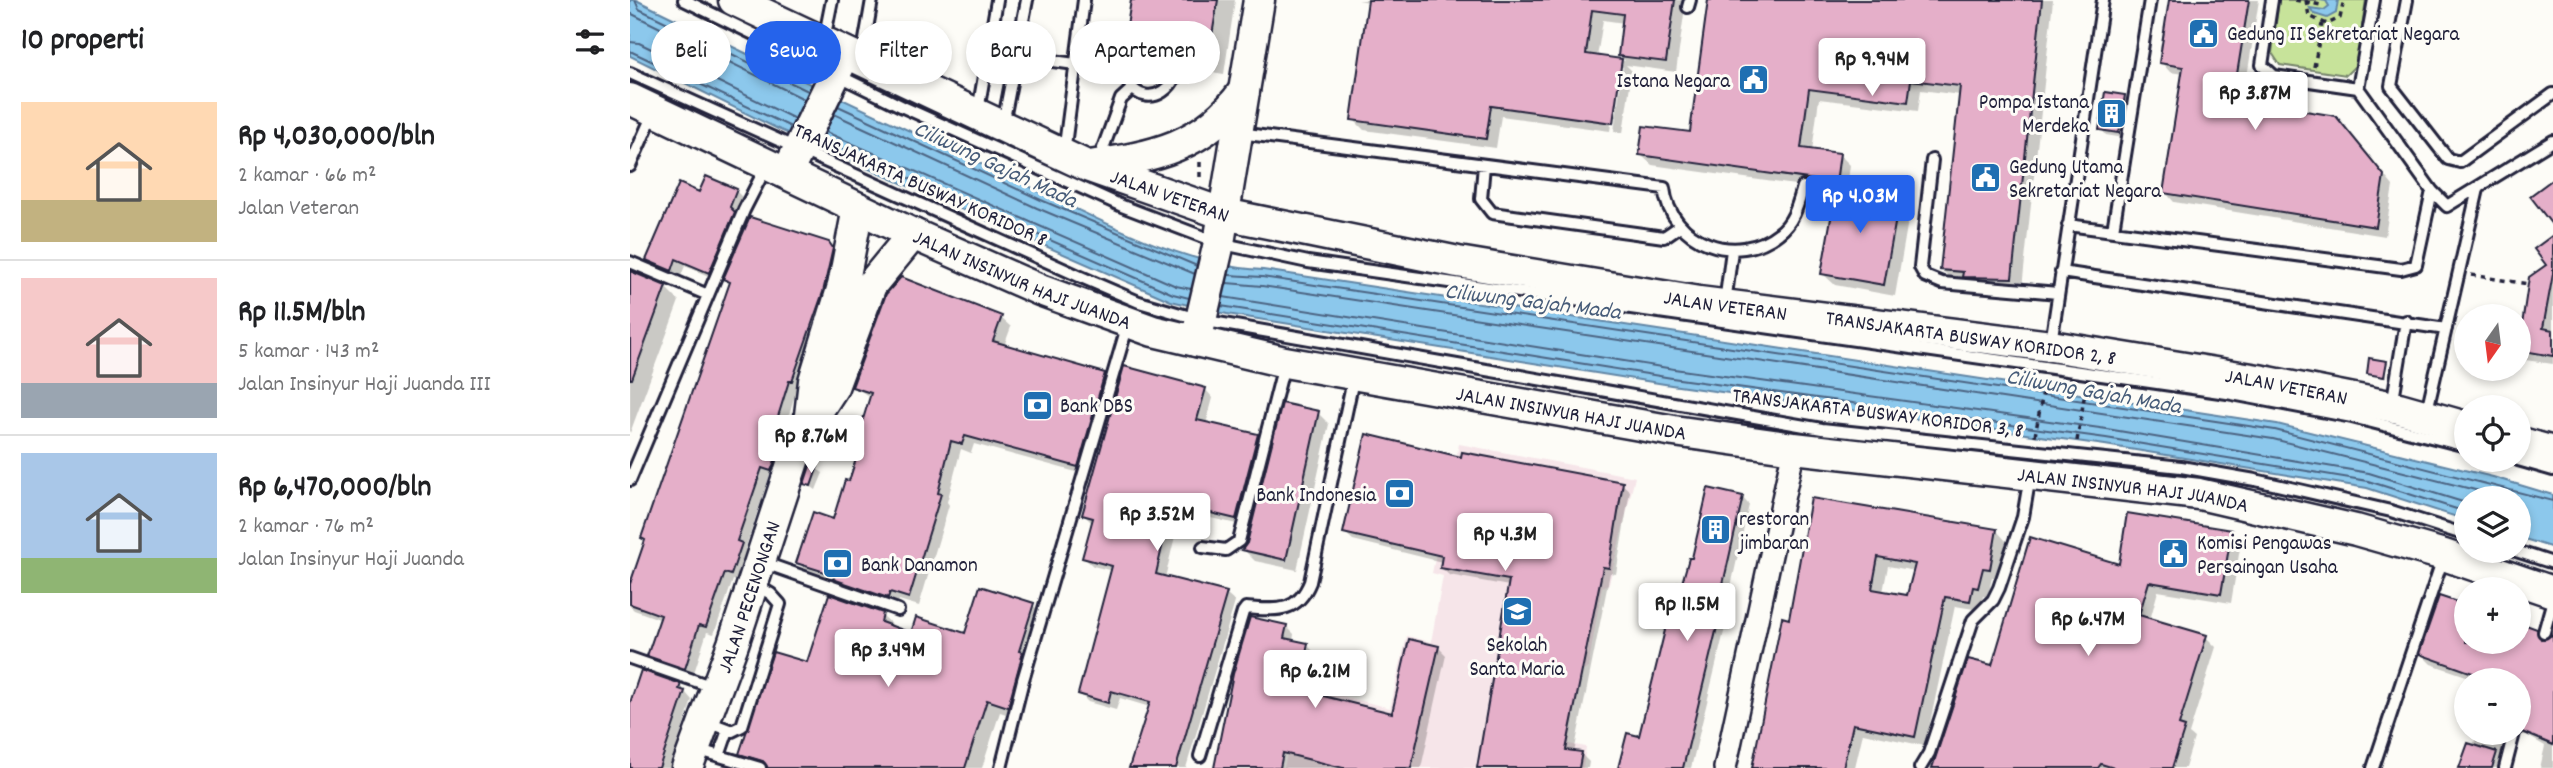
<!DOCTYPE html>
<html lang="id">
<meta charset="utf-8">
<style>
:root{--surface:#fff;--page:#f2f2f2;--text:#202124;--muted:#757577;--line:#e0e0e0;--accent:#2563eb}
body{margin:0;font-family:Dekko,sans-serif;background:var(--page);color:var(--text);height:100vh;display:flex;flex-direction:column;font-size:26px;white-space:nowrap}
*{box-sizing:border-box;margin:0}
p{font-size:23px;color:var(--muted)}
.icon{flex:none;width:38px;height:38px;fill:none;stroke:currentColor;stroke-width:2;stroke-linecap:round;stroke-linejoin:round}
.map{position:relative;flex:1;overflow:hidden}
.sheet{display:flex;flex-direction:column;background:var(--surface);width:630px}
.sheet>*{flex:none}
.top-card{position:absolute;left:21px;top:21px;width:665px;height:63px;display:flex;gap:14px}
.needle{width:46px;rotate:194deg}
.buttons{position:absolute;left:1824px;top:304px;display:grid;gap:14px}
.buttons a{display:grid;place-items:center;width:77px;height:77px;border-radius:50%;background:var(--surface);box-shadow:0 4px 10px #0003;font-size:35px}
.price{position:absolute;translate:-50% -60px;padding:0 16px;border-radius:7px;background:#fff;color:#222;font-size:23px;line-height:46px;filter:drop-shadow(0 2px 4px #0008)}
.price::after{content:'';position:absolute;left:50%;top:42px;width:21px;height:16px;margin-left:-10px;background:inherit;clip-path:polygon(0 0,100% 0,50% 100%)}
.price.current{background:var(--accent);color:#fff}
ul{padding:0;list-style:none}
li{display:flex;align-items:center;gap:21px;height:175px;padding:0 21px}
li+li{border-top:2px solid var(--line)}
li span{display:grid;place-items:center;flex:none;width:196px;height:140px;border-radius:0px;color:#555}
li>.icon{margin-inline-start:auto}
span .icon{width:84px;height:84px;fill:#fffc;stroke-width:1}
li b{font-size:30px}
h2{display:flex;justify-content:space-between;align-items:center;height:84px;padding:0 21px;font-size:30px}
.chip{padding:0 24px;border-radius:32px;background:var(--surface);box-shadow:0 4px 10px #0003;font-size:24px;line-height:63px}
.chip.current{background:var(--accent);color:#fff}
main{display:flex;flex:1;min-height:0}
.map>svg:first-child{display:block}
</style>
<main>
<section class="sheet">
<h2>10 properti<svg class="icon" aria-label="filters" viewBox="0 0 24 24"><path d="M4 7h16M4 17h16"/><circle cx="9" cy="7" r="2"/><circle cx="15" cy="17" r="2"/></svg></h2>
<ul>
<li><span style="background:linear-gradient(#ffd9b3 70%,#c2b280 0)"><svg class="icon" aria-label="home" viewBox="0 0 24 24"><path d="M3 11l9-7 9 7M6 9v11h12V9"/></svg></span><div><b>Rp 4,030,000/bln</b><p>2 kamar · 66 m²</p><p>Jalan Veteran</p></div></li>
<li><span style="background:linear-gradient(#f6c9c9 75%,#9aa5b1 0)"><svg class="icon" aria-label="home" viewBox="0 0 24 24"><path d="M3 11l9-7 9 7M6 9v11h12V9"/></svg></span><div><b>Rp 11.5M/bln</b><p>5 kamar · 143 m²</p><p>Jalan Insinyur Haji Juanda III</p></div></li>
<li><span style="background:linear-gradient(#a9c7e8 75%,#8fb573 0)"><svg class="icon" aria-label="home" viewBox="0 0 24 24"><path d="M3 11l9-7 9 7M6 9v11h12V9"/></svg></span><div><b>Rp 6,470,000/bln</b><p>2 kamar · 76 m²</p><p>Jalan Insinyur Haji Juanda</p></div></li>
</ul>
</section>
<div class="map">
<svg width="1923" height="768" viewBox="0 0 1923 768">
<rect width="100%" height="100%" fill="#fdfcf7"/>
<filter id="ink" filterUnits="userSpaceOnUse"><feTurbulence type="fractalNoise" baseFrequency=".0143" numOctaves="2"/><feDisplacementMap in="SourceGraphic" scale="14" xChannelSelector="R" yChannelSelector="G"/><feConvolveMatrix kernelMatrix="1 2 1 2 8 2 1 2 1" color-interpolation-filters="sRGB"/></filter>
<g filter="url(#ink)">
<path fill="#f6e5e9" d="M829 444 1005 477 979 584 972 587 958 668 952 672 939 744 956 747 953 768H654L672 686 760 708 777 636 801 642 813 576 802 573Z"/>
<path fill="#c7e39a" stroke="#74826a" stroke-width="2" d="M1649 0H1736L1726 65 1716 75 1650 65 1642 53Z"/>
<path fill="#8cc8ec" stroke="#6286a5" stroke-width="2" d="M0 0H6C133 62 261 123 390 182 462 216 554 267 633 270L1647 424 1863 477 1923 495V548L1888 537V499H1836V520L1737 488 1475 445 1041 385 597 314 541 301 148 129 0 56Z
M1690 0H1708L1706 13 1697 18 1684 14 1680 8 1694 10 1699 6 1696 1Z"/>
<path fill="#0003" fill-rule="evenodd" d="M503 0H605L594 74 512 61 496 45Z
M728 0H1056L1046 72 996 65 1002 71 993 133 984 131 993 67H989L980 131 871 116 866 148 734 130 723 119 739 2ZM973 20 994 23 989 55 995 61 967 57Z
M1079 0H1423L1392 288 1322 280 1311 269 1330 95 1291 90 1288 111 1189 99 1182 151 1209 154 1220 165 1217 188 1269 198 1280 209 1265 296 1205 285 1193 274 1208 191 1022 165 1011 155 1061 134Z
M1541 0H1629L1613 103 1706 117 1763 186 1755 236 1544 202 1535 192 1553 74 1540 72 1531 62Z
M1494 97 1500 103 1494 138 1476 135 1471 129Z
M106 191 114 199 88 280 55 266 50 278 27 268 18 260 70 194Z
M1923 237V364L1888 359V326H1893L1919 265Z
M198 244 207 253 170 389 167 388 147 454 155 462 149 478 140 475 115 549 119 552 109 582 103 580 84 634 77 632 63 676 27 663 19 655 32 620 4 610 0 606V589L101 285 95 279Z
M0 272 35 287 49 301 0 433Z
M371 318 381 327 374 346 475 374 484 383 457 475 344 444 341 453 331 449 317 502 319 505 289 606 269 600 267 606 177 572 168 562 205 521 233 442 229 438 241 398 224 386Z
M1756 362V378L1738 374Z
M575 389 583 398 576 424 627 436 636 444 615 526 551 511 535 578 596 594 605 602 556 768H501L520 707 490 698 486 710 458 702 450 694 483 571 463 566 454 558 463 524 454 515Z
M688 413 699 424 667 570 625 561 614 550Z
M833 459 992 484 1000 491 986 574 980 573 944 753 951 754 959 762 958 768H850L879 586 819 575 811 568 812 562 723 540 715 533Z
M182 466 193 473 186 490 176 483Z
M1112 497 1119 505 1098 600 1101 603 1061 768H990L1010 738 1063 560Z
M1183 500 1367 531 1376 541 1369 578 1362 577 1358 597 1353 596 1350 610 1325 606 1295 746 1233 733 1225 767 1228 768H1123L1160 621ZM1258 566 1285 571 1278 597 1253 592Z
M1601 532 1611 542 1601 603 1528 591 1520 620 1576 637 1586 647 1559 734 1564 738 1555 768H1306L1363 667 1490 566Z
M403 605 416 618 402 664 405 667 391 719 370 712 352 768H129L111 753 178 664 252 615 266 628 282 635H336Z
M656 626 664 634 663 642 677 645 685 653 677 694 763 715 808 647 816 655 791 768H586Z
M1906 631 1915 640 1923 637V768H1910L1915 746 1896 735H1885L1874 768H1831L1849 733H1888V681H1851L1801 664 1791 654 1836 642H1888Z
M50 686 62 700 40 768H0V708Z"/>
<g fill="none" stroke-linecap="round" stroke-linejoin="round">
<path stroke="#4c6482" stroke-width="2" d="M5 0 9 9 178 91
M0 13 174 99
M0 42 9 43 165 119
M0 51 161 127
M208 106 411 200 567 266
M204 114 407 208 565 274
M196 132 546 286 561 289
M192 140 543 294 559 298
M599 275 632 277 1645 430 1923 501
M597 283 632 286 1643 439 1881 499
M593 297 1044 369 1477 429 1739 473 1836 503
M591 306 1042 378 1476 438 1738 481 1836 512"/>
</g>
<path fill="#e5afc9" stroke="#22223b" stroke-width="2" fill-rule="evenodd" d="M501 0H588L578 59 494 46Z
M738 0H1045L1036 62 988 56 993 14 962 10 956 54 992 59 983 123 861 106 856 139 721 120Z
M1078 0H1412L1382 278 1332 277 1333 272 1310 270 1330 86 1281 80 1278 102 1179 89 1171 148 1210 153 1206 183 1009 155 1013 126 1060 132Z
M1539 0H1619L1603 99 1706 116 1754 175 1746 227 1533 193 1553 67 1529 63Z
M1475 92 1495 95 1489 133 1469 130Z
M76 176 107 189 100 207 105 212 79 273 46 259 42 271 16 260 49 183 69 192Z
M1923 179V226L1900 196Z
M1207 185 1270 196 1254 285 1191 274Z
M120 217 199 242 203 248 193 292 162 381H159L138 449 148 452 141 471 132 468 107 541 112 543 101 575 95 573 76 627 69 625 55 669 17 656 31 615 0 604V584L15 540 11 538 100 282 93 279Z
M1923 235V274L1913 328 1923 330V356L1888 350V324L1892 325 1899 277 1916 265 1904 249Z
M0 271 36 286 2 379H0Z
M271 277 372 316 363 341 475 373 448 467 335 436 332 444 321 441 308 493 311 494 279 598 260 592 258 598 203 579 205 575 166 563 183 512 203 519 215 480 219 481 232 440 227 439 241 393 222 387 256 294Z
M1739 358 1757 361 1754 377 1737 374Z
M494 366 576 388 567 420 628 434 606 519 543 504 533 543 526 574 597 592 546 768H499L520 702 481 691 478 703 448 694 482 566 452 558 463 518 452 515Z
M652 403 689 411 656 560 612 550 617 543Z
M736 434 831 457 832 452 993 482 979 568 973 567 936 750 952 752 949 768H847L879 580 810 568 812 556 713 533Z
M181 463 188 466 181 486 174 484Z
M1078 488 1113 496 1091 593 1095 594 1053 768H988L997 733 1009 736 1037 622 1048 582 1052 583 1059 558H1062Z
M1181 498 1367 529 1360 569 1353 568 1348 588 1343 587 1340 601 1315 597 1285 737 1223 724 1213 768H1122L1152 617 1159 619ZM1248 557 1285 564 1277 595 1242 589Z
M1497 513 1602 530 1591 594 1519 582 1509 615 1577 635 1549 725 1555 727 1542 768H1484L1471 764 1468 768H1302L1338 659 1362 665 1400 537 1489 564Z
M350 586 404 603 389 651 393 652 378 707 357 700 335 768H138L133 761 109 754 143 652 177 662 199 594 253 613 251 622 281 633 286 617 335 633Z
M1809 596 1836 605V642H1888V622L1907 629 1911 639 1923 635V745L1892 732 1888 727V681H1865L1789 654Z
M620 617 657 625 654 638 678 643 669 690 762 713 779 639 809 646 781 768H713L653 753 650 768H584L603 674Z
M11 670 51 684 49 689 55 691 29 768H0V703Z
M1838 743 1867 752 1862 768H1829Z"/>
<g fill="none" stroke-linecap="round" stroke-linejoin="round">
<defs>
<path id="lane" d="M54 0 273 107 492 206 589 243 678 262 1597 393 1722 417 1836 446
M1642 0 1632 65 1644 76 1728 88
M1744 0 1728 88 1802 191 1817 206 1923 141
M1777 0 1761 86 1818 159 1830 162 1923 94
M1058 7 1060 0
M194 40 202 0
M387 56 445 64
M232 57 242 0
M494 63C495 101 532 108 547 73
M0 73 451 277 509 302 571 320 1192 429 1551 467 1625 480 1761 511 1836 535
M348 111 367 0
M373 124 397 0
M609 133 1034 188C1040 243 1107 267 1149 233 1164 222 1168 204 1173 187
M434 153 454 0
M1302 160 1290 267 1295 276 1312 283 1428 293
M468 162 491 99 502 89
M854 165 851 199 862 213 1034 237 1050 226
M0 166 23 114
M1438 225 1771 269 1786 265 1802 191
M1483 230 1520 0
M0 262 78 295
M1431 272 1816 329
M1095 303 1102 250
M1421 343 1473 0
M1762 405 1776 321
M1796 415 1848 189
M1888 460 1923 470
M0 480 114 210 137 165
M573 547 596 550 609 541 654 365
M1886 551 1923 563
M132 562 268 610
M1914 632 1923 600
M0 658 83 687
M78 722 102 731 112 726 150 604 141 594 126 585
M66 749 130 768
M89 756 98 730
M570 756 613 612 616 608C646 610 667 614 680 582L724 375
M371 768 393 680 498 324
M1290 768 1299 753 1343 620 1363 600 1369 588 1393 517 1400 476
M1743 768 1813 558
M1875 768 1884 733"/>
<path id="street" d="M1095 768 1164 448"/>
<g id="secondary">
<path id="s1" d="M104 0 457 166 594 214 828 262 1069 302 1421 346 1628 380 1769 408 1836 427"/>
<path id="s2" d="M0 99 283 234 410 290 523 331 655 362 1044 431 1164 448 1569 494 1726 530 1814 555 1923 592"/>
<path d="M460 166C524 156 574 147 614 91"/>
<path d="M157 173 215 54"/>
<path d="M566 341 589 243 629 0"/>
<path d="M180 415 184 381 213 286 228 208"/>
<path d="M1888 442 1923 452"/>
<path id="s3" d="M57 768 103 644 164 458 179 424 203 387 241 285 283 234"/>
</g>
</defs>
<use href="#lane" stroke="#22223b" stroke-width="16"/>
<use href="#street" stroke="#22223b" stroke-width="26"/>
<use href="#secondary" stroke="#22223b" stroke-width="35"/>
<path stroke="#22223b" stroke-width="3.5" stroke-dasharray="5 5" stroke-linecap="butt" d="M1665 0 1691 5
M1676 0 1679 16 1697 24 1710 18 1714 0
M1684 67 1692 24
M570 162V178
M1841 275 1898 284
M1405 436 1415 381
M1447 441 1456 386"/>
<use href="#lane" stroke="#fdfcf7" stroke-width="10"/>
<use href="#street" stroke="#fdfcf7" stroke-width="21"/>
<use href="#secondary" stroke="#fdfcf7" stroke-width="30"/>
</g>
</g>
<defs>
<symbol id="civic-square" viewBox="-11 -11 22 22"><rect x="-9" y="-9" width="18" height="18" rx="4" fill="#1f6fb2" stroke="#fdfcf7"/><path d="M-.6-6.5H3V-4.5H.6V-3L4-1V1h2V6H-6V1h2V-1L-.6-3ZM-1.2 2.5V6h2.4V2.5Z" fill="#fff"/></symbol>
<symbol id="building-square" viewBox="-11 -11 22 22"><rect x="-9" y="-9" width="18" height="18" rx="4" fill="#1f6fb2" stroke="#fdfcf7"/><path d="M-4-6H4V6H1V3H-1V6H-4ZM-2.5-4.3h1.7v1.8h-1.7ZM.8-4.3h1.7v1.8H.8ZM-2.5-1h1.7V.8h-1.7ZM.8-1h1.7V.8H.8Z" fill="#fff"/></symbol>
<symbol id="bank-square" viewBox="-11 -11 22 22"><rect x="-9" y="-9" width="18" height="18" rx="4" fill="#1f6fb2" stroke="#fdfcf7"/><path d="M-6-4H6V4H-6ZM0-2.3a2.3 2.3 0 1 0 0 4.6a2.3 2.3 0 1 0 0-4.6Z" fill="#fff"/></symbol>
<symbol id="school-square" viewBox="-11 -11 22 22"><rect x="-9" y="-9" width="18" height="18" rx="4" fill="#1f6fb2" stroke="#fdfcf7"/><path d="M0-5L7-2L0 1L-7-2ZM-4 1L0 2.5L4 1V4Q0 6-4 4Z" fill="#fff"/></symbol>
</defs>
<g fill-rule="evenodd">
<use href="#civic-square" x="1556" y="16" width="35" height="35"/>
<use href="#civic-square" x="1106" y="62" width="35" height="35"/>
<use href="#building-square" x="1464" y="96" width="35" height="35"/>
<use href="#civic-square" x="1338" y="160" width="35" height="35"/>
<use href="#bank-square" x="390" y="388" width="35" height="35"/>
<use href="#bank-square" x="752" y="476" width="35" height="35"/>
<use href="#building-square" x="1068" y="512" width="35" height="35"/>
<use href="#civic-square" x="1526" y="536" width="35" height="35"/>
<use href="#bank-square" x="190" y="546" width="35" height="35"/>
<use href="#school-square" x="870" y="594" width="35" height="35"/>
</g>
<g text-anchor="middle" stroke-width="6" stroke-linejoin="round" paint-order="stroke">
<g font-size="21" fill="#22223b" stroke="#fdfcf7" text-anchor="start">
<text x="1597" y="40">Gedung II Sekretariat Negara</text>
<text x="1100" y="87" text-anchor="end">Istana Negara</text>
<text x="1459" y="108" text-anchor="end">Pompa Istana<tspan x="1459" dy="24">Merdeka</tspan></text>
<text x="1379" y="173">Gedung Utama<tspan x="1379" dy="24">Sekretariat Negara</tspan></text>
<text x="430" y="412">Bank DBS</text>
<text x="746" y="501" text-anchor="end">Bank Indonesia</text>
<text x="1109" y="525">restoran<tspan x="1109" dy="24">jimbaran</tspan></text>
<text x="1567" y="549">Komisi Pengawas<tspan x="1567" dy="24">Persaingan Usaha</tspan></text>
<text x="231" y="571">Bank Danamon</text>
<text x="887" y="651" text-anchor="middle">Sekolah<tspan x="887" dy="24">Santa Maria</tspan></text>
</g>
<g font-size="21" fill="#22223b" stroke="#fdfcf7">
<text transform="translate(291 184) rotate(24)" y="7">TRANSJAKARTA BUSWAY KORIDOR 8</text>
<text dy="7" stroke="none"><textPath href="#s1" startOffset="478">JALAN VETERAN</textPath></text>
<text dy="7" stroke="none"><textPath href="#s2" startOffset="432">JALAN INSINYUR HAJI JUANDA</textPath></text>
<text dy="7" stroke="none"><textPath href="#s1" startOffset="1045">JALAN VETERAN</textPath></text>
<text transform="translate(1341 337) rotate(8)" y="7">TRANSJAKARTA BUSWAY KORIDOR 2, 8</text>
<text dy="7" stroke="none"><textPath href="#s1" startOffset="1612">JALAN VETERAN</textPath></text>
<text dy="7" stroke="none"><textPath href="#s2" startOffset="999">JALAN INSINYUR HAJI JUANDA</textPath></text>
<text transform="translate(1248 412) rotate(7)" y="7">TRANSJAKARTA BUSWAY KORIDOR 3, 8</text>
<text dy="7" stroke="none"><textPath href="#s2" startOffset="1566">JALAN INSINYUR HAJI JUANDA</textPath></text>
<text dy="7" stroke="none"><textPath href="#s3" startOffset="182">JALAN PECENONGAN</textPath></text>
</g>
<g font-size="23" font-style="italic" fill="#475c79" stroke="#fdfcf7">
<text transform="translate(366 163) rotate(25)" y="8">Ciliwung Gajah Mada</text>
<text transform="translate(903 300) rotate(7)" y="8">Ciliwung Gajah Mada</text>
<text transform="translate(1464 390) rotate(10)" y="8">Ciliwung Gajah Mada</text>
</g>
</g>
</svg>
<div class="buttons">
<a><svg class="needle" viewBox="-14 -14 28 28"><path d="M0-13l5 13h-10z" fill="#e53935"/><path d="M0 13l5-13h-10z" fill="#757577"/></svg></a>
<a><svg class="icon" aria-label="locate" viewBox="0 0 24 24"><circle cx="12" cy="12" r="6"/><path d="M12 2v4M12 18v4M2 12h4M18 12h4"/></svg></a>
<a><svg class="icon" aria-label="layers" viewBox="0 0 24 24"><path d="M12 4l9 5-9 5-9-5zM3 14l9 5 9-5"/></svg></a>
<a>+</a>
<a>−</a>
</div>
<b class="price" style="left:1242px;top:98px">Rp 9.94M</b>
<b class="price" style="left:1625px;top:132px">Rp 3.87M</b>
<b class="price current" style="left:1230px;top:235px">Rp 4.03M</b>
<b class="price" style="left:181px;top:475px">Rp 8.76M</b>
<b class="price" style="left:527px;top:553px">Rp 3.52M</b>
<b class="price" style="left:875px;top:573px">Rp 4.3M</b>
<b class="price" style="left:1057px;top:643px">Rp 11.5M</b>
<b class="price" style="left:1458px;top:658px">Rp 6.47M</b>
<b class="price" style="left:258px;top:689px">Rp 3.49M</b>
<b class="price" style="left:685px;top:710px">Rp 6.21M</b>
<div class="top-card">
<a class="chip">Beli</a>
<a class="chip current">Sewa</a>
<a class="chip">Filter</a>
<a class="chip">Baru</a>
<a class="chip">Apartemen</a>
</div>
</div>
</main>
